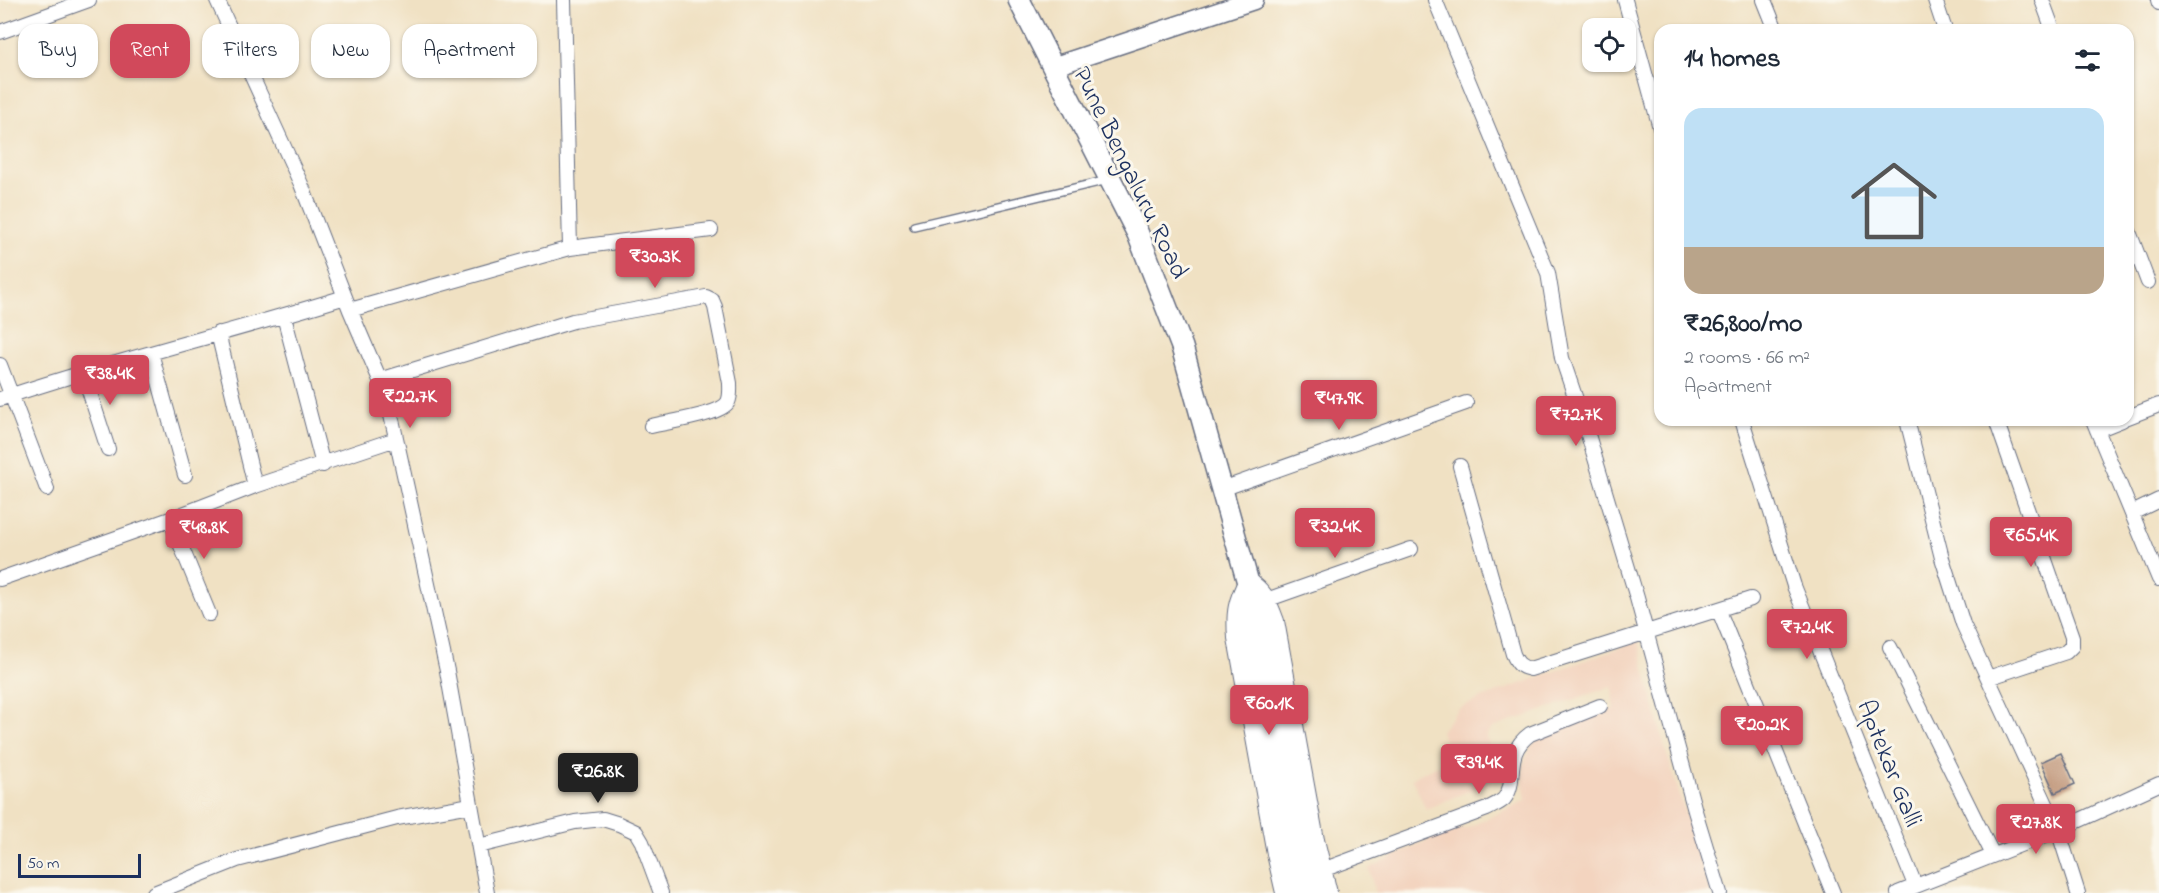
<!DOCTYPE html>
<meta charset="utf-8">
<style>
:root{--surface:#fff;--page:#f2f2f3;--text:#1f2937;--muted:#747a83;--accent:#d1495b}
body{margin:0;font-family:"Indie Flower",sans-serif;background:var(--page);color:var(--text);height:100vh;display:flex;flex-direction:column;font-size:22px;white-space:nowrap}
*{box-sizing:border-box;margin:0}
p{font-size:20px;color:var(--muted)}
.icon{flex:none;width:33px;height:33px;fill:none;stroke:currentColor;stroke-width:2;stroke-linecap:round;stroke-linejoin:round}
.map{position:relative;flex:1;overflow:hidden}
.panel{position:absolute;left:1654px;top:24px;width:480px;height:402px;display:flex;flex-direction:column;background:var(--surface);border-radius:18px;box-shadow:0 2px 4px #0004}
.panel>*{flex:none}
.hud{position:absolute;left:18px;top:24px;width:570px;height:54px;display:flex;gap:12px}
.fabs{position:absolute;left:1582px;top:18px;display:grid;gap:12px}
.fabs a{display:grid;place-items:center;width:54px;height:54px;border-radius:12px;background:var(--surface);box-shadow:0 2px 4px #0004;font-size:30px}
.scale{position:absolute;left:18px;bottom:15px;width:123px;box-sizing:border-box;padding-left:6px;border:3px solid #1b2f5e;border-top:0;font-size:16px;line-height:21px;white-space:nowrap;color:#1b2f5e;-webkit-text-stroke:4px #fbf7ec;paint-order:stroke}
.price{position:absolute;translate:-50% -51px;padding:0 14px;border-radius:6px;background:var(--accent);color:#fff;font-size:20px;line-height:39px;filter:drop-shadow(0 2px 3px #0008)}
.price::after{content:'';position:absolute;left:50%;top:36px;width:18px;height:14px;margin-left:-9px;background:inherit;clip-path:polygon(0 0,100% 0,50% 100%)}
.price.current{background:#222;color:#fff}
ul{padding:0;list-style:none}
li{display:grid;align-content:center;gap:12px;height:318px;padding:0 30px}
li span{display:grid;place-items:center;height:186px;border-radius:18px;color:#555}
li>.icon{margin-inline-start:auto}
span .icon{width:108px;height:108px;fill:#fffc;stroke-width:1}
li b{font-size:26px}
h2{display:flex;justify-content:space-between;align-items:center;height:72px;padding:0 30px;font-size:26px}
.chip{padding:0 21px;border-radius:18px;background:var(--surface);box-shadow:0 2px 4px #0004;font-size:21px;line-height:54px}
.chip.current{background:var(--accent);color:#fff}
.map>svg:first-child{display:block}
</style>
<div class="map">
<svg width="2159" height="893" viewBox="0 0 2159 893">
<rect width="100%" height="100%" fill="#fbf7ec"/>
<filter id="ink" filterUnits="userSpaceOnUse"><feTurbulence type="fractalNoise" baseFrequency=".0167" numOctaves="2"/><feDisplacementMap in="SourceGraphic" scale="12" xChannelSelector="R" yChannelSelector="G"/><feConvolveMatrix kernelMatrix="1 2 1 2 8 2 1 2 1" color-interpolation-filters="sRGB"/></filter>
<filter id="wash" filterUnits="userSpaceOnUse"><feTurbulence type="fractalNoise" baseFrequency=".008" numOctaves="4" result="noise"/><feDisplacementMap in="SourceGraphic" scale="24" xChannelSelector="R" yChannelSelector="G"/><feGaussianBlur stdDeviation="1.35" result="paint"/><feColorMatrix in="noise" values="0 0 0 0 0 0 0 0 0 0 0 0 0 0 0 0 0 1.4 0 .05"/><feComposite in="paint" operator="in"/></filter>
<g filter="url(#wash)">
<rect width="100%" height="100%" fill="#f0e1c3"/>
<path fill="#f3d4bf" d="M1638 641 1664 745 1710 893H1375L1369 868 1450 830 1465 829 1526 800 1522 775 1525 760 1532 745 1545 733 1614 709 1612 686 1492 728 1486 736 1498 767 1496 779 1426 809 1412 778 1450 759 1441 731 1458 709 1482 698Z"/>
<g id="blocks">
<path fill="#c59e83" d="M2061 753 2075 784 2055 793 2041 762Z"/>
</g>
</g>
<g filter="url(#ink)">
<use href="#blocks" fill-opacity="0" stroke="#666d81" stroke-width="1.5"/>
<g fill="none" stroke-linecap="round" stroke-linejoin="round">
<defs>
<path id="lane" d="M914 226 1108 180"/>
<path id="street" d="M217 0 301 184 350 310 380 380 391 415 447 671 487 893
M564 0 570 248
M1435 0 1548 273 1562 358 1589 438 1637 598 1695 811 1720 893
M1625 0 1660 128
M1764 0 1776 30
M1935 0 1945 30
M2042 0 2053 30
M2158 0 2159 3
M0 32 89 0
M2128 229 2148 282
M350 310 570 248 711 230
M284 316 323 465
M218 333 255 486
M151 353 185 475
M0 365 47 489
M83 372 108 449
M380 380 573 321 706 297 712 300 715 307 730 383C730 389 731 396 728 402 721 415 667 422 651 426
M0 399C114 360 230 333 345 297
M2128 417 2159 405
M1742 420 1794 586 1915 885
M1907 420 1942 558 1963 624 2058 830 2078 893
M2093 420 2159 579
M2097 430 2122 420
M1460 466 1513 654C1517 663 1520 667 1530 669L1751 599
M1222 489 1466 403
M2132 513 2159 500
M170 519 209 614
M0 579 170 519 255 486 396 439
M1269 599 1411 549
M1719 611 1833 893
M1890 647 1993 855
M1988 678 2066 652 2072 646V637L1996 420
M479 846 575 822 603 819 619 824 636 832 642 842 661 893
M1325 869 1487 809C1492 806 1500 803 1504 799 1519 781 1502 754 1530 734L1600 706
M154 893 237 860 397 818 471 805
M1283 893 1274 854 1235 638C1233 612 1235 601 1247 578 1266 591 1269 599 1277 621L1317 840 1330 893
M1898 893 2058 830 2159 784"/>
<path id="secondary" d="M1052 67 1254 0"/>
<path id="primary" d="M1019 0 1138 234 1182 347 1252 597 1261 609 1306 847 1317 893
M1252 597 1245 612 1291 867 1299 893"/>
</defs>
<use href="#lane" stroke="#666d81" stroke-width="10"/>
<use href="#street" stroke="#666d81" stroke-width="16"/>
<use href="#secondary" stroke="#666d81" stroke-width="21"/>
<use href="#primary" stroke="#666d81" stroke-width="24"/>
<use href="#lane" stroke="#fff" stroke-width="7"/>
<use href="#street" stroke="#fff" stroke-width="14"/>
<use href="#secondary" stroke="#fff" stroke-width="18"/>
<use href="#primary" stroke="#fff" stroke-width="21"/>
</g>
</g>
<g text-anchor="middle" stroke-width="6" stroke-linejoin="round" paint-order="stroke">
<g font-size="26" fill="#1b2f5e" stroke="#fbf7ec">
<text transform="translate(1132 172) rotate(64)" y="9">Pune Bengaluru Road</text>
<text transform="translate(1891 763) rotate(68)" y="9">Aptekar Galli</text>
</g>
</g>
</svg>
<div class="fabs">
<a><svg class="icon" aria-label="locate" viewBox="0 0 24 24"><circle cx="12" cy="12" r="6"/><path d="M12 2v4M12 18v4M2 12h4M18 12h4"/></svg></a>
</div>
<div class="scale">50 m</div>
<b class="price" style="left:655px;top:289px">₹30.3K</b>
<b class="price" style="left:110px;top:406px">₹38.4K</b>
<b class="price" style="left:410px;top:429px">₹22.7K</b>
<b class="price" style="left:1339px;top:431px">₹47.9K</b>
<b class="price" style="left:1576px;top:447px">₹72.7K</b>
<b class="price" style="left:1335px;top:559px">₹32.4K</b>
<b class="price" style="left:204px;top:560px">₹48.8K</b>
<b class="price" style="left:2031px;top:568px">₹65.4K</b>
<b class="price" style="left:1807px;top:660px">₹72.4K</b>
<b class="price" style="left:1269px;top:736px">₹60.1K</b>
<b class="price" style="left:1762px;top:757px">₹20.2K</b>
<b class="price" style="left:1479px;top:795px">₹39.4K</b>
<b class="price current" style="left:598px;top:804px">₹26.8K</b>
<b class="price" style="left:2036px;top:855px">₹27.8K</b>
<div class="hud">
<a class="chip">Buy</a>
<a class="chip current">Rent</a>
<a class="chip">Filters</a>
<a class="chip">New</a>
<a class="chip">Apartment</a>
</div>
<section class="panel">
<h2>14 homes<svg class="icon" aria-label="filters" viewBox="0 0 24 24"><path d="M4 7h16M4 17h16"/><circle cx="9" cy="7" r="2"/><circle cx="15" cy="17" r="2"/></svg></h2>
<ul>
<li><span style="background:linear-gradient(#bfe0f5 75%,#b9a48a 0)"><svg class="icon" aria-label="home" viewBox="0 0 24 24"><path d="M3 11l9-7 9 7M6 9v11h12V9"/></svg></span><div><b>₹26,800/mo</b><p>2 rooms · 66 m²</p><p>Apartment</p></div></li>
</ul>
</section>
</div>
